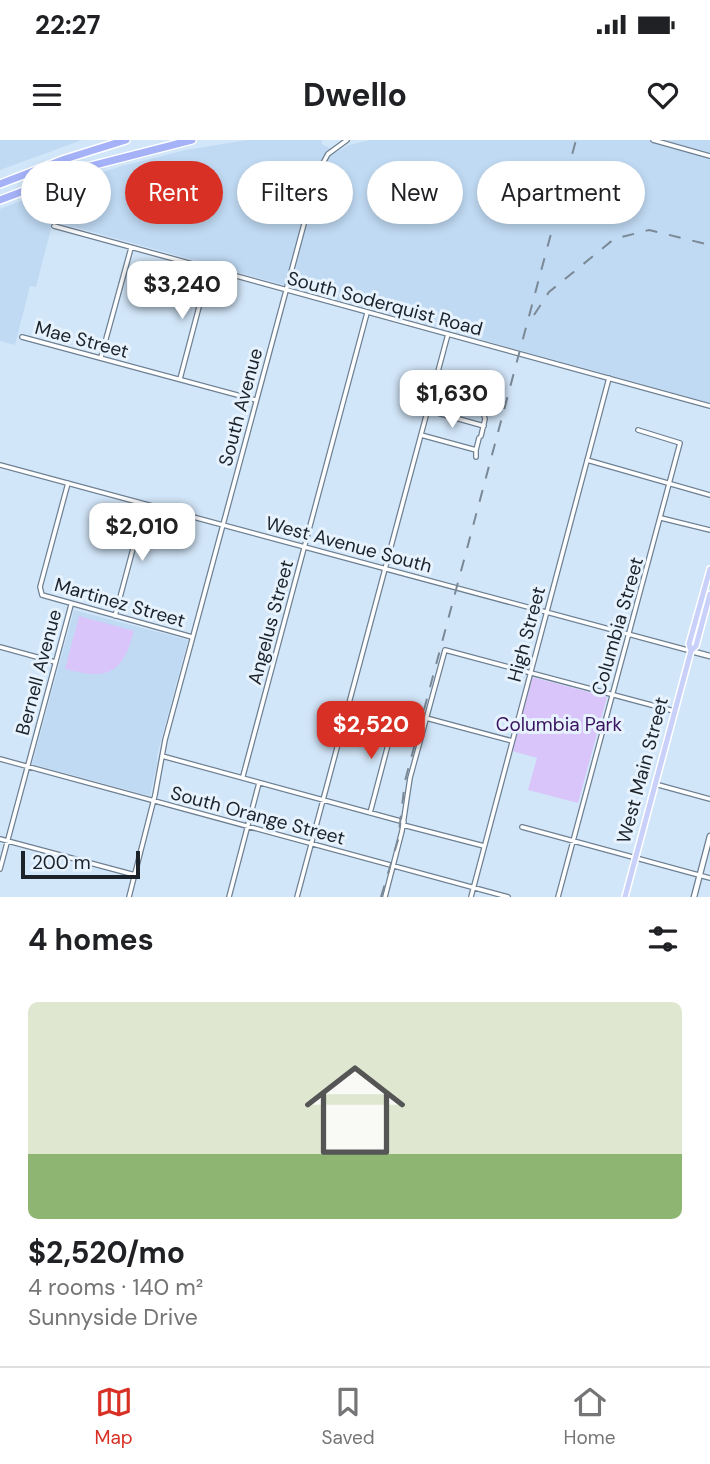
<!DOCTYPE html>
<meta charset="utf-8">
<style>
:root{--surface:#fff;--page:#f6f6f6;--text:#202124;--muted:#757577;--line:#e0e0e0;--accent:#d93025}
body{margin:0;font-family:"DM Sans",sans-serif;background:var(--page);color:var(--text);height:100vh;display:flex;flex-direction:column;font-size:26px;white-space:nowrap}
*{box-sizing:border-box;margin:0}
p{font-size:23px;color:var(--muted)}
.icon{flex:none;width:38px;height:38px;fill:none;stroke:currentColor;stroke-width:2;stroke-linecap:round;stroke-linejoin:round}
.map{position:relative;height:757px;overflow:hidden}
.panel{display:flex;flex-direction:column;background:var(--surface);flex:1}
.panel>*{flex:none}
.top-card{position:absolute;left:21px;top:21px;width:668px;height:63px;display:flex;gap:14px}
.scale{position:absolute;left:21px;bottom:18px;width:119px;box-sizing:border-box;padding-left:7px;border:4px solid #1b2229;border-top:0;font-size:19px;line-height:24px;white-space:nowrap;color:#1b2229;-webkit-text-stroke:5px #e6f2fe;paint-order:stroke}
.price{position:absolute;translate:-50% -60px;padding:0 16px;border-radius:14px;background:#fff;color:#222;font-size:23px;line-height:46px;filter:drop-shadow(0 2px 4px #0008)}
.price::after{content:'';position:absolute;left:50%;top:42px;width:21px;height:16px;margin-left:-10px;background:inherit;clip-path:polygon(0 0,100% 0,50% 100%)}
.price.current{background:var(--accent);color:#fff}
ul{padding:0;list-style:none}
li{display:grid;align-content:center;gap:14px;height:371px;padding:0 28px}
li span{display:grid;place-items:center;height:217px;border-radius:10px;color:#555}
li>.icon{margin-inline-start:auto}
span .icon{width:126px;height:126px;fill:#fffc;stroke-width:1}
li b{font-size:30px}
h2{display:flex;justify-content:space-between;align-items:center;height:84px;padding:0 28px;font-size:30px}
.pill{padding:0 24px;border-radius:32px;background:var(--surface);box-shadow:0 4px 10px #0003;font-size:24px;line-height:63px}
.pill.current{background:var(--accent);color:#fff}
.status{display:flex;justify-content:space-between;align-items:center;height:49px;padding:0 35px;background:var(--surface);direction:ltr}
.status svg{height:19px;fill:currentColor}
header{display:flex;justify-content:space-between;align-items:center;height:91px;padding:0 28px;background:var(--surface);font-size:32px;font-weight:700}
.tab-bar{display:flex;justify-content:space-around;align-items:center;height:98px;border-top:2px solid var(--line);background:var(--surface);font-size:19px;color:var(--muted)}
.tab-bar a{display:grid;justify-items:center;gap:4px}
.tab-bar .current{color:var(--accent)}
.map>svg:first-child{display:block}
</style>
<div class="status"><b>22:27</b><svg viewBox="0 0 49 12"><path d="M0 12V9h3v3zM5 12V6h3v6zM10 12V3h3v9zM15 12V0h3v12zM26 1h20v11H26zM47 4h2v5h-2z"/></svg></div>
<header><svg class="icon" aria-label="menu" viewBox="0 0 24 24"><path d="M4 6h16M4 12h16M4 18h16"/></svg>Dwello<svg class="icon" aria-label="heart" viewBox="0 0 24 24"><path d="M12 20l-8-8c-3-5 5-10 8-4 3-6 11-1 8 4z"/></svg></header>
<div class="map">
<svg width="710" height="757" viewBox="0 0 710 757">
<rect width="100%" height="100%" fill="#d2e6f9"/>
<path fill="#c0daf3" d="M0 0H82L0 30Z
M247 0H322V4L337 12 349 5 370 0H710V263L53 81 36 147 30 146 15 205 0 201V69L62 45 122 26 186 10Z
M74 470 188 500 157 615V624L150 656 32 624Z"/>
<path fill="#dac5fa" d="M79 476 134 491C122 535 108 540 65 529Z
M532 537 607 557 578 663 528 650 537 618 512 611Z"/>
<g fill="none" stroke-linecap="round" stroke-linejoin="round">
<defs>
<path id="minor" d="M653 0 710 16
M54 86 710 266
M22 197 256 260
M101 217 131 108
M180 239 209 129
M431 256 483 272 485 279 481 296
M427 270 484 286
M421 295 476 310V317
M476 310 479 298
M587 320 710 355
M0 325 691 511
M68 343 40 447 42 455 192 497
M661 378 710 390
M115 476 145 364
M0 507 55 522
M426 578 512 601
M342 587 389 601 370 673
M162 616 404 682
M0 619 508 757
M243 636 367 173
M655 644 710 659
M403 685 484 706
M522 687 710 738
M0 699 135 735
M0 729 71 465
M129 757 155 655 165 600 318 32 328 14 347 0
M229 757 259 643
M297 757 448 194
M385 757 402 691 410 638 445 510 674 571
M471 757 609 238
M558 757 680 303 638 290"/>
<path id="tertiary" d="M691 511 710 516
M694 757 710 696"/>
<path id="primary" d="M691 511 696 506 710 454
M625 757 691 511 689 504 710 429"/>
<path id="motorway" d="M0 44 65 19 126 0
M0 60 87 27 192 0"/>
</defs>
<use href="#minor" stroke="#6e8092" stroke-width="6"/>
<use href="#tertiary" stroke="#6e8092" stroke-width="7"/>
<use href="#primary" stroke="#fff" stroke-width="8"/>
<use href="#motorway" stroke="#fff" stroke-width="10"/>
<use href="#minor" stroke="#fff" stroke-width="3.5"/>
<use href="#tertiary" stroke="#fff" stroke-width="4.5"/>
<use href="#primary" stroke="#c9d1fb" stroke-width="5"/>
<use href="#motorway" stroke="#a5b2f8" stroke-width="7"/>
<path stroke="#7b8996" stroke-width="2" stroke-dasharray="12 12" stroke-linecap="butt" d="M534 175 549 152 614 99 649 90 710 105
M381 757 398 700 405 641 576 0"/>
</g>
<g text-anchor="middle" stroke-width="6" stroke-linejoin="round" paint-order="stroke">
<g font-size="19" fill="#1b2229" stroke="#e6f2fe">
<text transform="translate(385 163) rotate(15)" y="7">South Soderquist Road</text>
<text transform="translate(82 199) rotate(15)" y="7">Mae Street</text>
<text transform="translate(240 267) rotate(-75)" y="7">South Avenue</text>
<text transform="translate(349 404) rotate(15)" y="7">West Avenue South</text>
<text transform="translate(120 462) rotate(16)" y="7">Martinez Street</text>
<text transform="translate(270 482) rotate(-75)" y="7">Angelus Street</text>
<text transform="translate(617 486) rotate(-74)" y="7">Columbia Street</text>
<text transform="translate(526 494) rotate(-75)" y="7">High Street</text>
<text transform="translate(38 532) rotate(-75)" y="7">Bernell Avenue</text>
<text transform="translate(642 630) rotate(-75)" y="7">West Main Street</text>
<text transform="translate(258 675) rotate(15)" y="7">South Orange Street</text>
</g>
<g font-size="19" fill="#3a135e" stroke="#e6f2fe">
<text x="559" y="591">Columbia Park</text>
</g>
</g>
</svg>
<div class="scale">200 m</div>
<b class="price" style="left:182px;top:181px">$3,240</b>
<b class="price" style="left:452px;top:290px">$1,630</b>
<b class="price" style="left:142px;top:423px">$2,010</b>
<b class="price current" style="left:371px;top:621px">$2,520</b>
<div class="top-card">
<a class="pill">Buy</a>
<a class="pill current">Rent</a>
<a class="pill">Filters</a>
<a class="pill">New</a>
<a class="pill">Apartment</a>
</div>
</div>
<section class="panel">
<h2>4 homes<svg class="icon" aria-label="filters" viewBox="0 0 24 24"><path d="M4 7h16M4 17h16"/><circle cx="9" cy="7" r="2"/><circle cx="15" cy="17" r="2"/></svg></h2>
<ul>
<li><span style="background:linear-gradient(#dfe7d0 70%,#8fb573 0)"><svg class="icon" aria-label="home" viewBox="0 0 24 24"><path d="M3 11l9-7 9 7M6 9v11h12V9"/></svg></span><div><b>$2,520/mo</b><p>4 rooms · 140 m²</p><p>Sunnyside Drive</p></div></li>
</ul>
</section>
<nav class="tab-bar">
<a class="current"><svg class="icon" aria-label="map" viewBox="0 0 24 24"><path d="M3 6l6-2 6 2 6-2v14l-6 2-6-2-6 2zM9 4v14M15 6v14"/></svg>Map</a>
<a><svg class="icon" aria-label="saved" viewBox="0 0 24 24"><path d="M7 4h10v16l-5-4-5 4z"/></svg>Saved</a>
<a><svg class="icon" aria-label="home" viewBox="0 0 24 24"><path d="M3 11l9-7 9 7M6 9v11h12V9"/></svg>Home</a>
</nav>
